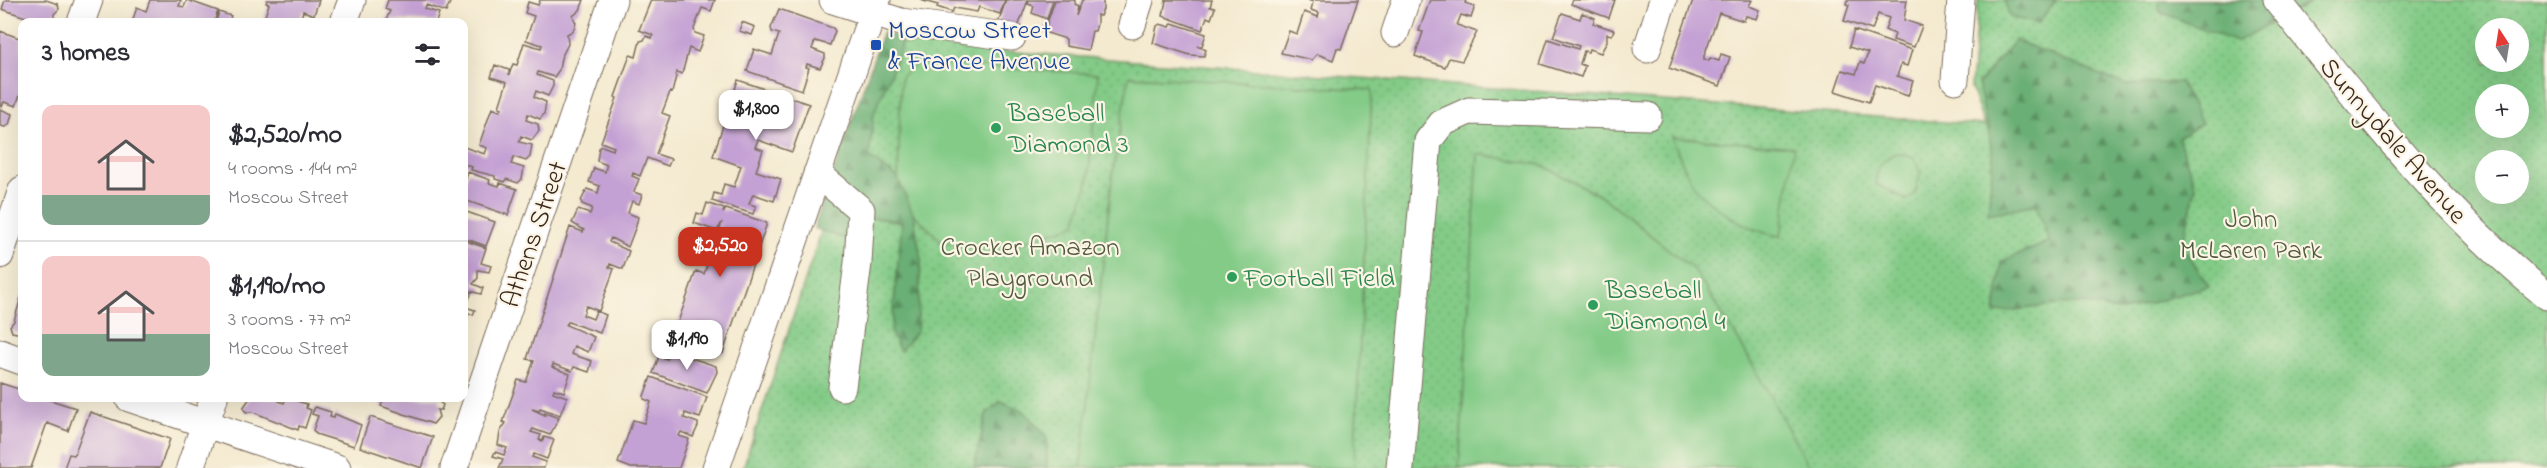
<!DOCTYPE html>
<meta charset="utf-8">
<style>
:root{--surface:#fff;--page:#f2f2f3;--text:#2b2b33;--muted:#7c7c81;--line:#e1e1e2;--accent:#c8321e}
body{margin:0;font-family:"Indie Flower",sans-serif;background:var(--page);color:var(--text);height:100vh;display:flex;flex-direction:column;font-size:22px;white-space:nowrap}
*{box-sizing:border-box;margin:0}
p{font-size:20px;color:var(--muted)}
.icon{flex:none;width:33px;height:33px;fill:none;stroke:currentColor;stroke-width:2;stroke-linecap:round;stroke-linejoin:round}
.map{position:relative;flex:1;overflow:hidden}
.panel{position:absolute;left:18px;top:18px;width:450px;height:384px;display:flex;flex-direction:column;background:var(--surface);border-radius:12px;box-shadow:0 6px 24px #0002}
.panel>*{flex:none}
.needle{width:39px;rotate:348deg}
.buttons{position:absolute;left:2475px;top:18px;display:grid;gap:12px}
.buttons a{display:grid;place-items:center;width:54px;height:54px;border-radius:50%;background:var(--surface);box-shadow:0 6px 24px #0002;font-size:30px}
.price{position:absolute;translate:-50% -51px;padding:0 14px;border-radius:12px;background:#fff;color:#222;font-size:20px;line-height:39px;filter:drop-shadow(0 2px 3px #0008)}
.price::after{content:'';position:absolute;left:50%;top:36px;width:18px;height:14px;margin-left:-9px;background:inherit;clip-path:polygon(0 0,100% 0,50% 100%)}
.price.on{background:var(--accent);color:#fff}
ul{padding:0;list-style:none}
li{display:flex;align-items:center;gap:18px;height:150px;padding:0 24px}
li+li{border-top:2px solid var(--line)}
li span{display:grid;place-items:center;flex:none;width:168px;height:120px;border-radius:12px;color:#555}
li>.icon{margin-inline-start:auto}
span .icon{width:72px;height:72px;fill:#fffc;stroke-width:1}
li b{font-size:26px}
h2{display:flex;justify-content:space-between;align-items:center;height:72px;padding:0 24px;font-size:26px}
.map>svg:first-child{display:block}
</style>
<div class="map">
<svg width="2547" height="468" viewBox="0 0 2547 468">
<defs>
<pattern id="grass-dots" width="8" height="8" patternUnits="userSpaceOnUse" patternTransform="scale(1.5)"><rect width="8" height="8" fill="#83cb87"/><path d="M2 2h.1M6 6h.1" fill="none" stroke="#72ae74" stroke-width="1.8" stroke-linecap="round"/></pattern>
<pattern id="forest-firs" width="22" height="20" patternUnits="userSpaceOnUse" patternTransform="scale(1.5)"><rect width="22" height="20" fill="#6aaf74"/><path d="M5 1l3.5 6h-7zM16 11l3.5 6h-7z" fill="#588f5f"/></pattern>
</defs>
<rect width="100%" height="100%" fill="#fcf5e5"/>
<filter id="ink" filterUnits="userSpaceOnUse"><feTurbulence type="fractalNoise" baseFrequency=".0167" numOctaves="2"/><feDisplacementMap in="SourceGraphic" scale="12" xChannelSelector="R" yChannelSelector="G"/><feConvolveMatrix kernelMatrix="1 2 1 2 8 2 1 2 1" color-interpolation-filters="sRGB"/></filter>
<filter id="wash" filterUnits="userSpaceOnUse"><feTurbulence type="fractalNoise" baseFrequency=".008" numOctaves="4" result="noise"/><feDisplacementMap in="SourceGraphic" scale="24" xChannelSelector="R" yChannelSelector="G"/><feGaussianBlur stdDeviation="1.35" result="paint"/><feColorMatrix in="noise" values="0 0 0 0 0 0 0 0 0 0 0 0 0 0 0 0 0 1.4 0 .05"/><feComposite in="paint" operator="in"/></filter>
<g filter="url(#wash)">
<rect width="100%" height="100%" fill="#f4ead0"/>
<path fill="url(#grass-dots)" stroke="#5f7a52" stroke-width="1.5" fill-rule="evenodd" d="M1978 0H2547V468H743L884 42 1984 125 1971 88ZM2486 28H2518V62H2486ZM2486 94H2518V128H2486ZM2486 160H2518V194H2486Z"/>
<path fill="url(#forest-firs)" stroke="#526c49" stroke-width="1.5" d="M2004 0H2056L2038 24 2010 17Z
M2159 0H2315L2236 42 2160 12Z
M883 32 902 38 899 54 874 113 869 157 898 178 910 192 921 260 917 331 900 351 891 333 902 222 874 218 842 238 814 228Z
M2015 40 2125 85 2180 82 2202 123 2178 138 2196 187 2182 246 2209 286 2123 311C2108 311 2103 306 2091 305 2059 302 2026 309 1995 313L2002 261 2049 242 2036 204 1988 214 1993 154 1978 84Z
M1001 401 1024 411 1047 437V468H974L986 414Z"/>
<path fill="#83cb87" stroke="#5f7a52" stroke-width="1.5" d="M917 63 1098 74 1088 182 1075 225 1027 240 984 248 941 241 913 213 898 178 901 77Z
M1129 76 1372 90 1354 468H1081L1112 179Z
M1672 137 1794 147 1781 236C1754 234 1704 205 1691 181 1683 167 1678 152 1672 137Z
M1898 153 1914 158 1921 173 1914 195 1907 200 1876 184C1875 169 1883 158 1898 153Z
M1478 154 1542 165 1604 198 1694 270 1739 341 1810 468H1459Z"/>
<g id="blocks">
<path fill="#c4a1d4" d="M5 0H46L58 4 59 9 54 14V22H40L2 9Z
M150 0H181L179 6 184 7 187 0 218 11 214 22H132L137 7 146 11Z
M267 0H319L314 15 303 11 301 18 313 22H263L269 4 266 3Z
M388 0H451L446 12 426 5 425 9 439 13 436 22 386 20 390 11 385 9Z
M540 0H584L580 10 573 16 576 23 573 31 567 34 568 44 561 58 559 70 554 77 538 72 537 75 553 81V86L548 96 536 91 534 97 546 102 544 114 540 119 528 114 526 120 538 124 539 131 532 140 521 136 519 142 532 145 530 157 526 161 514 157 511 164 524 168 522 179 518 183 506 179 505 182 495 179V176L471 170 472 167 464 164V147L485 154 487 148 479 145 492 108 500 111 502 108 499 107 507 82 491 77 495 65 509 70V75L513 64 517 65 524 43 541 48 542 45 526 40 534 16 525 13 528 2 538 5Z
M651 0H715L711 11 702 8 694 29 695 33 704 36 698 52 689 48 682 74 677 72 672 93 670 92 662 113 670 116 656 154 671 159 668 166 647 158 640 176 633 173 632 176 639 179 634 192 642 195 639 204 632 201 628 213 638 217 636 226 628 247 611 238 609 242 629 251 623 269 610 264 609 267 614 269 599 311 586 306 583 315 593 319 596 311 606 315 600 333 568 322 566 325 594 337 588 352 574 346 571 354 592 361 589 372 574 367 572 371 553 364 552 367 570 374 564 392 554 389 553 392 567 397 560 415 540 408 539 411 532 409 545 415V413L559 418 550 435 533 429 531 432 541 435 539 440 543 441 544 437 554 440 547 459 534 454 532 457 546 462 544 468H499L503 459 493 456 495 452 504 455 507 448 498 445 500 432 506 423 503 422 518 380 526 382 534 361 527 359 570 227 583 232 584 230 572 223 578 210 590 214 592 208 582 204 581 201 587 189 598 193 599 189 600 186 589 182 594 168 605 172 606 167 607 165 597 161 599 148 602 146 613 150 614 147 601 142 617 98 615 97 630 55 636 57 640 41 644 40 646 36 652 38 653 35 639 30Z
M920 0H1005L1000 14 979 7 977 12 954 8 952 12 937 7 938 5Z
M1006 0H1028L1017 30 998 23Z
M1029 0H1053L1047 19 1032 13 1034 6 1028 4Z
M1055 0H1075L1074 4 1078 6 1076 16 1082 0H1103V9L1100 16 1097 15V24L1095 31H1092L1088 50 1066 46V39L1044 32Z
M1166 0H1212L1210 7 1215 8 1211 19 1207 17 1202 30 1163 16Z
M1308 0H1358L1341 49 1337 48 1333 60 1317 54 1312 60 1281 53 1289 31 1297 34 1304 12 1318 17 1319 13 1311 10 1313 2Z
M1430 0H1466L1465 3 1475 6 1471 18 1461 15 1457 25 1477 32 1462 61 1449 58 1445 67 1415 56 1423 32 1419 31Z
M1573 0H1615L1609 18 1571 4Z
M1693 0H1752L1749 6 1760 10 1757 19 1746 16 1744 21 1719 13 1704 56V59L1709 61 1710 58 1719 61 1721 54 1730 57 1720 86 1669 68Z
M1847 0H1907L1904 20 1922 26 1914 47 1893 40 1895 34 1885 30 1889 18 1878 14 1872 30 1844 21 1849 5 1846 4Z
M779 9 833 28 835 31 830 45 815 41 812 49 825 54V58L820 68 807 64 806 67 809 68 802 90 747 71 754 49 772 55 779 34 772 32 771 28Z
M219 12 231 16 229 22H216Z
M1562 13 1580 19 1582 13 1595 18 1593 23 1614 30 1612 35 1607 34V41L1601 53 1589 49 1588 52 1584 51 1580 64 1585 66 1581 77 1540 64 1548 39 1578 49 1579 46 1553 37Z
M742 22 755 27 752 35 739 31Z
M1172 23 1206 34 1202 46H1197L1206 50 1204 56 1190 55 1153 43 1157 26 1160 24 1170 27Z
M1854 30 1912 50 1907 66 1901 64 1897 76 1913 81 1908 96 1875 85 1869 102 1835 91 1842 70 1856 74 1860 62 1864 64 1866 59 1868 53 1849 47Z
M0 31 22 39V89L16 106 4 102 2 107 0 106Z
M738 80 809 104 792 152 758 140 755 147 763 150 756 171 781 179 774 201 753 194 749 204 756 206 753 214 712 201 714 193 721 195 724 184 734 187 741 166 713 156Z
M0 109 12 114 9 125 5 127 0 126Z
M468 172 490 180 489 183 499 186 500 183 517 189 508 215 464 200V178L466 179Z
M707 203 724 209 723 213 726 209 767 223 723 353 700 346 704 336 698 334 694 344 673 336 696 271 704 274 722 222 717 231 694 223 697 213 703 215Z
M464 211 495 222 486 246 464 238Z
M464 240 486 248 481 263 491 266 489 272 478 270V278L473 284 483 288 481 294 470 291 471 295 465 307 475 310 473 315 469 313 464 328Z
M22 294V332L17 333 12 332 10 326 14 321Z
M670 351 716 366 717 372 707 393 653 373 659 356 667 359Z
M651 377 707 397 700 418 685 413 684 418 698 423V426L693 437 681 432 679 436 689 439 679 468H631L618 463 633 420 644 423 651 402 644 399V396Z
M0 383 22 390V398H44L76 408 68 431 47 423 31 468H0Z
M250 398H280L279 401 284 403 286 398 307 404 306 408 311 410 305 428 299 426 298 430 253 412H246L243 408Z
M384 398H439L438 401 443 405 441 410H437L439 417 433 424 381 406Z
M315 407 331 412 330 417 334 418 335 414 361 425 354 446 316 434 313 430 318 416 312 414Z
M90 412 170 439 160 468H64L69 454 74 455Z
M370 417 433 437 422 468 360 447Z"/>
</g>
</g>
<g filter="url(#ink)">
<use href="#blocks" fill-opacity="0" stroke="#7c6d5c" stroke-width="1.5"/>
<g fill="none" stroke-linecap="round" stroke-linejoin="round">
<defs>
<path id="minor" d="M833 0 901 22 1012 37
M2277 0C2363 108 2439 209 2547 296
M81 22 89 0
M344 22 352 0
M1132 25 1140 0
M1395 33 1406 0
M1647 49 1663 0
M1955 80 1961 0
M817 173 861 210 858 263 842 387
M0 255 22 190
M0 353 22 361
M129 398 337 468
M190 468 214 398
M454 468 613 0
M716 468 877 0
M1400 468 1428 141 1442 123 1469 111 1648 116"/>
</defs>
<use href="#minor" stroke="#7c6d5c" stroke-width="29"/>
<use href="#minor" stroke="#fff" stroke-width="27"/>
</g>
</g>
<rect fill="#1a4fb4" stroke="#fcf5e5" stroke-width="2" x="870" y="39" width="12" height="12" rx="3"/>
<g fill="#2e9e5b" stroke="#fcf5e5" stroke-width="2">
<circle cx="996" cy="128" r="6"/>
<circle cx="1232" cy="277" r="6"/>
<circle cx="1593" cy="305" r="6"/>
</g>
<g text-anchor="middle" stroke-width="4.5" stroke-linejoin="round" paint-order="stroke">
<g font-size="27" fill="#164399" stroke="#fcf5e5" text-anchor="start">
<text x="888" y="38">Moscow Street<tspan x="888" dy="31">&amp; France Avenue</tspan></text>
</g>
<g font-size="27" fill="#27864d" stroke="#fcf5e5" text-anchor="start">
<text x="1008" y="121">Baseball<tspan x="1008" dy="31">Diamond 3</tspan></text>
<text x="1244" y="286">Football Field</text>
<text x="1605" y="298">Baseball<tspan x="1605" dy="31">Diamond 4</tspan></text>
</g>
<g font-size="27" fill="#3b2a1e" stroke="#fcf5e5">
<text transform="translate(2394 140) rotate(49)" y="9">Sunnydale Avenue</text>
<text transform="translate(533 234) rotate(-71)" y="9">Athens Street</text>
</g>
<g font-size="27" fill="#515a3e" stroke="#fcf5e5">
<text x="2251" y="227">John<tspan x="2251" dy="31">McLaren Park</tspan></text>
<text x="1030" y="255">Crocker Amazon<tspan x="1030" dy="31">Playground</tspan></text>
</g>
</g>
</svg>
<div class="buttons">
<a><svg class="needle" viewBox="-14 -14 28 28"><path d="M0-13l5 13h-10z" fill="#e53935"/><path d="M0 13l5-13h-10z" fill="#7c7c81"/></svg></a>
<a>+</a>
<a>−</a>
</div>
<b class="price" style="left:756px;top:141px">$1,800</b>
<b class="price on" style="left:720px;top:278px">$2,520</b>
<b class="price" style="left:687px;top:371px">$1,190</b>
<section class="panel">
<h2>3 homes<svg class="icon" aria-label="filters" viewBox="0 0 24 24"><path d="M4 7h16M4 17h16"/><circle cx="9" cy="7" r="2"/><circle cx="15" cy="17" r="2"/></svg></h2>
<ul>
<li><span style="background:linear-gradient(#f6c9c9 75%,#7fa58c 0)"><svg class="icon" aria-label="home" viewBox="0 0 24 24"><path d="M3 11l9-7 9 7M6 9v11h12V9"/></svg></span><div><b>$2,520/mo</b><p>4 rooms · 144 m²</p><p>Moscow Street</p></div></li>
<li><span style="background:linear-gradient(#f6c9c9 65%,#7fa58c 0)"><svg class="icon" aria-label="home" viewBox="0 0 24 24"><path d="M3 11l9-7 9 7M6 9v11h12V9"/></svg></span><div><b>$1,190/mo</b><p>3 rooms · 77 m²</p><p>Moscow Street</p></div></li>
</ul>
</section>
</div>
